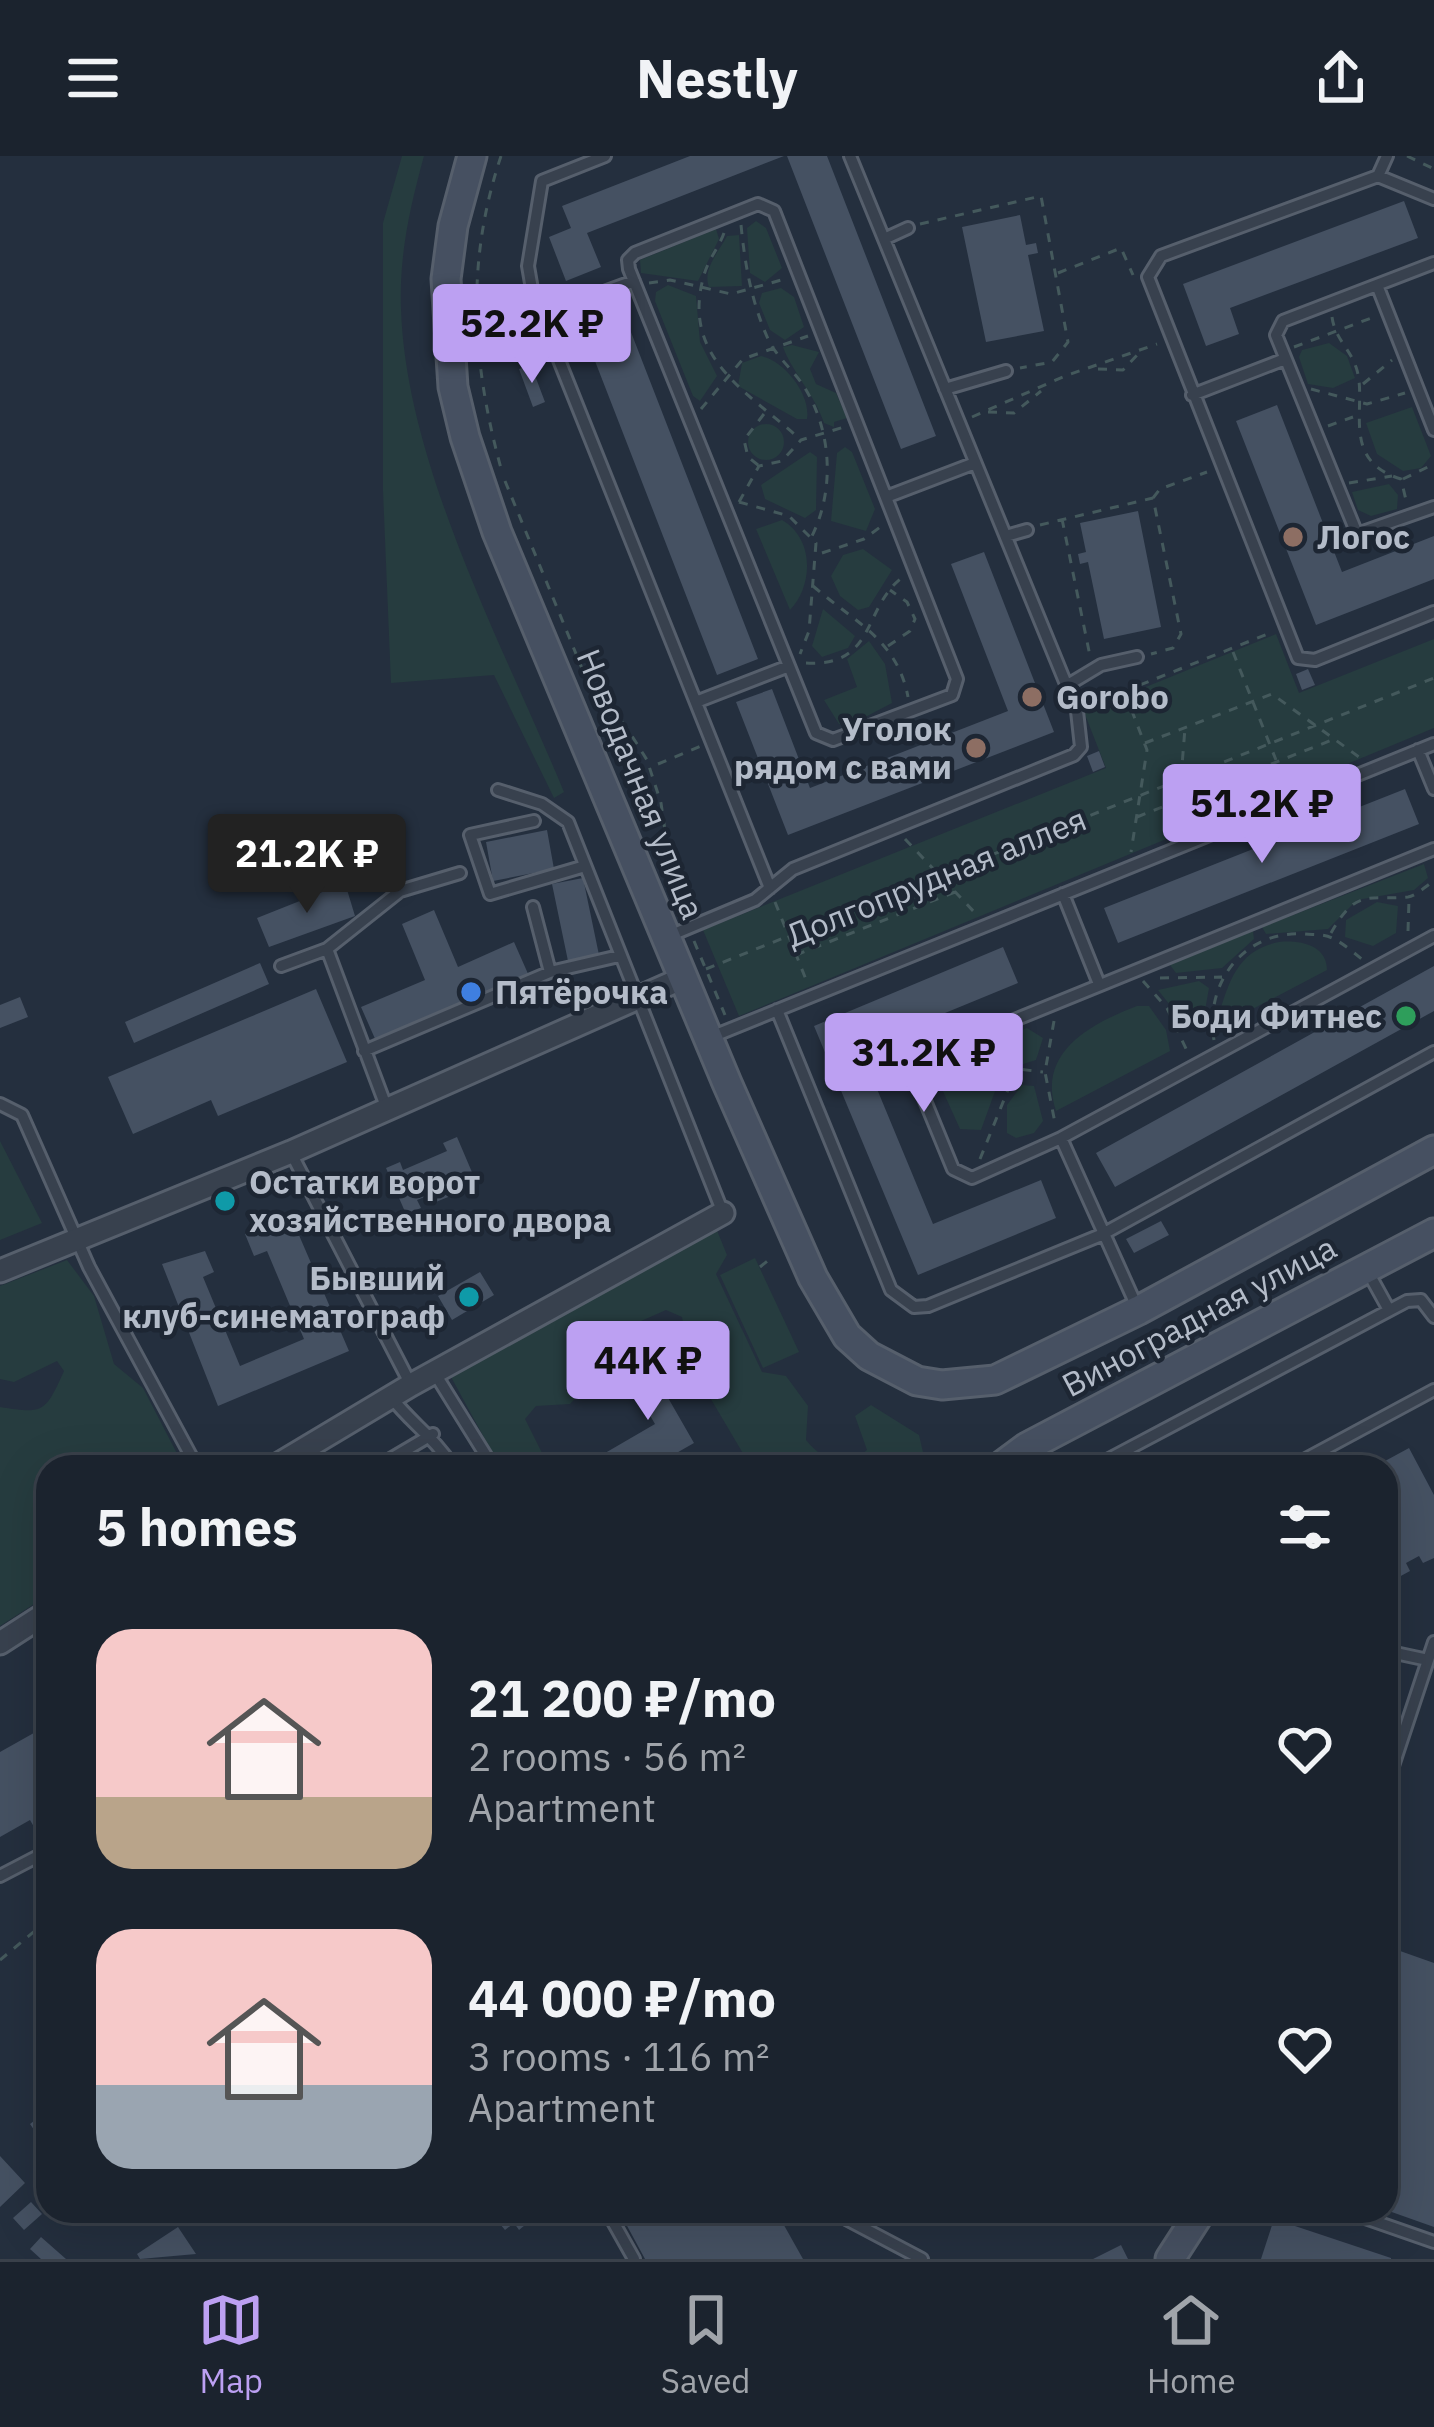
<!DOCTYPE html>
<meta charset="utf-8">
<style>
:root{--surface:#1b232e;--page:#282f3a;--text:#f1f3f6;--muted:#a0a4aa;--line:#39404a;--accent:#bca0f2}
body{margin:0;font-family:"IBM Plex Sans",sans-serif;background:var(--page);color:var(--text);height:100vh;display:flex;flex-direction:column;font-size:45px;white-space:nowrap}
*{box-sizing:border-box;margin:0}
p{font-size:39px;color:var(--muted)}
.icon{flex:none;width:66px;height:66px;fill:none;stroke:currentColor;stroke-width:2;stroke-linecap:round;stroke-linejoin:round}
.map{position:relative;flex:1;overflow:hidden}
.details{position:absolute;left:36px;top:1299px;width:1362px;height:768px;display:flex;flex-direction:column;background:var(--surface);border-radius:36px;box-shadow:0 12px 48px #0002,0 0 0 3px var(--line)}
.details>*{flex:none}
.price{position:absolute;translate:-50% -102px;padding:0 27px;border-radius:12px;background:var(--accent);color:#111;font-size:39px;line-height:78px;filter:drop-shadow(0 3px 6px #0008)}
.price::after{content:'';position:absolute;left:50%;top:72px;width:36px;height:27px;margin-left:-18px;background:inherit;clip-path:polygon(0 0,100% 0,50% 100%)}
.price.current{background:#222;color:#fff}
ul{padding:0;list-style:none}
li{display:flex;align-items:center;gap:36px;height:300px;padding:0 60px}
li span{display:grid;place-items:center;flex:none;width:336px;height:240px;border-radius:36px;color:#555}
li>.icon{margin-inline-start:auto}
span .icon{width:144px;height:144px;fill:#fffc;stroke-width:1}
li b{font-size:51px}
h2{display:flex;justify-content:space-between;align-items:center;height:144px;padding:0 60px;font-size:51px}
header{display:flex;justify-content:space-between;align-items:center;height:156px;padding:0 60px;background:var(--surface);font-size:54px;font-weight:800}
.tab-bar{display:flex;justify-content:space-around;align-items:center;height:168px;border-top:3px solid var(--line);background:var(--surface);font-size:33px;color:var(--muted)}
.tab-bar a{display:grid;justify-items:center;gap:6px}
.tab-bar .current{color:var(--accent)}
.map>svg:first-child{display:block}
</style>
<header><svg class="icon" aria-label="menu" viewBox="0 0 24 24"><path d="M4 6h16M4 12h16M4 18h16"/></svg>Nestly<svg class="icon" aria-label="share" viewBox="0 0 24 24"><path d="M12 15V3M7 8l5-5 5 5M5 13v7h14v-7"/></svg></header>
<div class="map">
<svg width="1434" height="2103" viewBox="0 0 1434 2103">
<rect width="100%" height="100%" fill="#242f3e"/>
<path fill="#263c3f" d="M402 0H424C410 51 399 99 401 153 406 310 504 491 564 636L554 642 494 519 391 527 383 335V67Z
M756 65 766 72 782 112 765 126 750 117 747 72Z
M716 73 719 83 698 125 641 117 640 104Z
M739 79 742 130 709 131C702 114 719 95 727 80Z
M668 129 696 140 700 186 717 220 700 245 693 240 655 145 656 136Z
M781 132 794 141 804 171 785 184 770 174 759 147 762 137Z
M1329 187 1347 200 1355 222 1333 232 1308 228 1299 201 1302 194Z
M792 189 819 196 810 213 816 228 836 237 847 262 834 266V271L824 267C815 239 792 216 783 191Z
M761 200C785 205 811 239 807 263H797L738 230 742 207Z
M1412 251 1431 300 1421 312 1403 315 1377 298 1366 267Z
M748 286a18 18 0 1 1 36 0a18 18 0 1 1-36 0Z
M845 291 852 296 875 353 866 375 831 365 837 297Z
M810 296 817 301 816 354 805 362 765 343 761 329Z
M1389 328 1398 339 1397 353 1371 360 1358 354 1352 336Z
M782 364C815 383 813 430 790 454L756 373Z
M863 393 892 414 869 451 858 454 840 440 831 420 843 399Z
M823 453 855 480 848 492 822 501 812 490Z
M1276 478 1299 537 1434 483V572L739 860 703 774 1106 612 1084 556Z
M869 485 885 508 892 547 850 569 839 568 824 544 857 531 847 503Z
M1424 708 1428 722 1414 734 1357 744 1328 773 1266 778 1262 771Z
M1377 746 1398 750 1396 777 1373 790 1345 781 1346 764Z
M1253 775 1254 783 1222 812 1176 817 1170 809Z
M1279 786C1300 784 1327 789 1327 814L1226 867 1219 858C1230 822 1239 794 1279 786Z
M1199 825 1209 832 1203 866 1189 873 1158 834Z
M1137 850H1149L1166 874 1170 895 1056 955C1036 895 1093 867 1137 850Z
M1027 872 1043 882 1036 904 1023 908 981 898 985 889Z
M957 915 989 916 998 927 981 974 960 973 941 931 946 920Z
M1022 929 1034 930 1043 965 1034 977 1016 982 1007 977V949Z
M0 985 42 1067 0 1084Z
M716 1072 727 1099 716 1118 762 1216 786 1220 808 1250 806 1284C824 1306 844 1313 867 1294L855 1260 871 1249 919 1279 923 1296 880 1311H751L692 1211 682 1161 666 1154 614 1177 606 1193 579 1217 582 1235 570 1248 536 1250 525 1263 549 1311H500L450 1219Z
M755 1102 799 1196 763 1212 720 1119Z
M67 1104 94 1140 114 1208 143 1232 184 1311H48V1439L0 1470V1251C44 1258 45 1257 64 1215L57 1205 14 1226 0 1223V1130Z"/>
<path fill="#455162" d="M690 0H784L587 77 601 111 566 125 549 81 571 72 562 50Z
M787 0H827L936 280 901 293Z
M1404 45 1418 82 1230 152 1239 178 1206 190 1183 128Z
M1020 59 1026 89 1036 87 1038 97 1028 99 1044 175 986 186 962 71Z
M622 153 758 503 717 519 581 169Z
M531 209 545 246 533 251 519 213Z
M1277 249 1342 416 1434 380V423L1316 469 1236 265Z
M1138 355 1161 471 1104 483 1088 406 1080 408 1078 398 1086 396 1080 367Z
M984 396 1054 576 788 679 736 546 772 533 810 632 1008 555 951 408Z
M1308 513 1315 529 1302 534 1296 518Z
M1099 595 1105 611 1093 616 1087 600Z
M1405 633 1419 668 1118 787 1104 752Z
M547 674 554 713 493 725 486 686Z
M583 722 599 799 568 805 552 728Z
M345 727 355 760 269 791 257 762Z
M434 754 458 811 514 786 529 820 376 885 361 851 425 824 402 768Z
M1003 791 1018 827 860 892 933 1068 1041 1024 1056 1062 918 1119 814 870Z
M260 807 269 828 134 887 125 866Z
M1434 810V855L1115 1031 1096 997Z
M316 833 347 906 218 960 211 944 133 978 108 921Z
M20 841 28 861 0 872V849Z
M457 981 477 1028 463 1034 460 1026 449 1031 453 1039 431 1048 427 1040 417 1044 421 1052 406 1058 386 1012 400 1006 403 1014 447 995 443 987Z
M289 1056 349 1195 218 1250 162 1108 205 1095 214 1116 203 1121 240 1210 304 1183 267 1095 254 1100 245 1078Z
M1161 1065 1169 1079 1134 1097 1126 1083Z
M480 1116 494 1139 452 1164 438 1140Z
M640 1193 694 1287 652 1311H581L655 1268 618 1205Z
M1409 1292 1434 1339V1402L1423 1407 1419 1400 1406 1407 1410 1415 1386 1428V1311H1374Z
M48 1569V1679L41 1683 30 1664 0 1681V1596Z
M1386 1790 1434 1807V2071L1386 2054Z
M48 1943V1984L43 1987 30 1968 39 1961 33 1953Z
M0 2000 25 2027 0 2051Z
M31 2046 42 2058 24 2074 13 2062Z
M489 2055H532L536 2060 519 2074 514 2067 505 2074Z
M619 2055H776L803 2103H645Z
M1274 2063 1391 2102V2103H1261Z
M178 2071 196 2098 140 2103 137 2098Z
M41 2081 66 2103H41L30 2093Z
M1121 2089 1128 2103H1093Z"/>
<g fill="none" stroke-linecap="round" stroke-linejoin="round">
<defs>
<path id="lane" d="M605 0 542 25 528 110 533 139 770 732
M1378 20 1387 0
M1434 43 1378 20 1161 100 1148 121 1298 502 1315 504 1434 456
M758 48 774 55 957 523 952 539 833 584 816 577 629 113 628 104 635 97Z
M884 83 908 72
M1434 107 1283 165 1276 179 1357 378 1434 351
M1377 129 1434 274
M541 159 634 125
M945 233 1006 215
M1192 239 1285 203
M886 341 975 307
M1006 380 1027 374
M1066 530 1101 509 1137 501
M696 546 789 510
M1418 594 1434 633
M498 634 542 648 568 666 723 1057
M534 665 470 679 490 738 585 710
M1434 693 919 903 914 918 953 1013 972 1022 1061 982 1434 780
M1063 738 1099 828
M533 751 550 816
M669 780 755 744 793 713 1074 599 1081 591 1077 555 850 0
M281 810 327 793
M777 854 891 1134 914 1151 928 1150 1101 1079 1434 896
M711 881 1434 588
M364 895 550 816 619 800
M0 948 22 959 89 1111 197 1311
M387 953 327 793 400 735 460 717
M1061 982 1137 1151
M291 997 411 1229
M1368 1116 1389 1154
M434 1216 493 1311
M391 1241C411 1267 435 1282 453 1311
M377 1311 433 1278
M687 1311 690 1309
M1094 1311 1407 1145 1421 1144 1434 1161
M1291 1311 1434 1234
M47 1492 48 1491
M1386 1495 1428 1504
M1386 1631 1434 1486
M0 1720 48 1695
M607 2055 634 2103
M831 2055 922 2103
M1345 2055 1434 2086"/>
<path id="street" d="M0 1115 291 996 683 822
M274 1311 411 1229 723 1057
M0 1487 48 1456"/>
<path id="secondary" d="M472 0 453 70 446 123 453 231 465 281 497 376 727 927 813 1122 847 1180 869 1200 917 1225 942 1229 995 1224 1139 1154 1434 994
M1000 1311 1027 1291 1434 1077
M1170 2103 1201 2055"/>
</defs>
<use href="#lane" stroke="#565f6c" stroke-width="16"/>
<use href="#street" stroke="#565f6c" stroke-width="27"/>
<use href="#secondary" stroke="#565f6c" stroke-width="33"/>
<path stroke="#44595c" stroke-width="3" stroke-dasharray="9 9" stroke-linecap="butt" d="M501 0C465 108 472 208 502 316
M1407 0 1434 13
M920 68 1041 40 1068 186 1052 206 1020 212
M741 69C745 110 752 148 769 185 777 201 793 214 803 229 832 274 835 333 812 380
M724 77C719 91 708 104 704 119 680 202 748 236 801 284
M1058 117 1121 92 1133 119
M649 127 670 124 731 138 785 123
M1332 161C1335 183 1349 191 1356 211 1369 248 1338 304 1401 323L1406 344
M1294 191 1374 161
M1098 213 1123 214 1139 197
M1363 228 1392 204
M1311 233 1367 248 1405 237
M701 253 743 203 808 180
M988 256 1014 257 1041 235
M972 261 1065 220 1157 188
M1328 270 1353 261
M758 309 748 301 744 284 767 254
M1403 323 1434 308
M505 325 588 527 625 569 647 604 661 647 674 737
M1349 327 1392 320
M1153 342 1160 333 1207 316
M739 346 789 360 816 387 809 475 800 498
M739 346 759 310 782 305 801 284 844 271
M1062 363 1090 500
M1040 369 1153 342 1181 478 1173 492 1151 498
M822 397 864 383 883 369
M813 430C854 466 897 483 908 541
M888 490 910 475 915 463 907 446 890 434
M1233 496 1276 604
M806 507C877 511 862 451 903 421
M1125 537 1147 594 1131 696
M1090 549 1270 477
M1145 587 1272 538 1359 601
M658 608 701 590
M1181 622 1185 572
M1137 661 1332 584
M905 683 977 759
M896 737 903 755
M775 746 807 826
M1408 775 1409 743
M1331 777C1357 731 1368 745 1408 741 1416 740 1427 729 1434 725
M694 785 725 859
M796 799 955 736
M706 813 1434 522
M1160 822 1222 821
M1143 825 1167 852 1188 897
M1054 865 1045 916 1055 967
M1214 884C1204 826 1245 774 1304 778 1314 779 1324 778 1332 782 1343 787 1354 797 1363 804
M951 905 1043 916
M980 1003 1016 914
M760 1111 771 1102
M0 1804 48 1764
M577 2055 578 2056"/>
<use href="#lane" stroke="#38414e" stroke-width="10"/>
<use href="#street" stroke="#38414e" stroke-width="21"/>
<use href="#secondary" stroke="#465061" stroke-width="27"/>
</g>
<g fill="#8d6e63" stroke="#1d2633" stroke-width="4.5">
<circle cx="1293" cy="381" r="12"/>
<circle cx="1032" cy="541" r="12"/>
<circle cx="976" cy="592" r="12"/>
</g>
<circle fill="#3f7fe0" stroke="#1d2633" stroke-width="4.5" cx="471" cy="836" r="12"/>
<circle fill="#2e9e5b" stroke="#1d2633" stroke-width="4.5" cx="1406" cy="860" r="12"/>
<g fill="#0f9aa8" stroke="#1d2633" stroke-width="4.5">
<circle cx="225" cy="1045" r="12"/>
<circle cx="469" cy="1141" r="12"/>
</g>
<g text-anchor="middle" stroke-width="9" stroke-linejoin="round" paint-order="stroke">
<g font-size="33" font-weight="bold" fill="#b4bcc9" stroke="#1d2633" text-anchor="start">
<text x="1317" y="393">Логос</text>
<text x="1056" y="553">Gorobo</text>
<text x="952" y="585" text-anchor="end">Уголок<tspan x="952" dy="38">рядом с вами</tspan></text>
<text x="495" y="848">Пятёрочка</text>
<text x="1382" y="872" text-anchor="end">Боди Фитнес</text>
<text x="249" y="1038">Остатки ворот<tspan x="249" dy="38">хозяйственного двора</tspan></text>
<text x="445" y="1134" text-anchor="end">Бывший<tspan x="445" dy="38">клуб-синематограф</tspan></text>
</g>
<g font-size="33" fill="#b4bcc9" stroke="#1d2633">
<text transform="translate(641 628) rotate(68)" y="12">Новодачная улица</text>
<text transform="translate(936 721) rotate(-22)" y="12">Долгопрудная аллея</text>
<text transform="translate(1199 1160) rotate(-28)" y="12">Виноградная улица</text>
</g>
</g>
</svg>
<b class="price" style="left:532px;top:230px">52.2K ₽</b>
<b class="price" style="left:1262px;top:710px">51.2K ₽</b>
<b class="price current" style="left:307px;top:760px">21.2K ₽</b>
<b class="price" style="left:924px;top:959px">31.2K ₽</b>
<b class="price" style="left:648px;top:1267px">44K ₽</b>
<section class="details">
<h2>5 homes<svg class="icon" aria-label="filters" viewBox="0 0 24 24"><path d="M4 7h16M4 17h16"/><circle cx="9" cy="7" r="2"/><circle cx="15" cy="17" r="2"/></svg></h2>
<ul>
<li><span style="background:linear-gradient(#f6c9c9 70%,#b9a48a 0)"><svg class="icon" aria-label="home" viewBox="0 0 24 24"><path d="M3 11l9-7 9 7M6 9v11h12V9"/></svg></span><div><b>21 200 ₽/mo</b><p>2 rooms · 56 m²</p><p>Apartment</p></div><svg class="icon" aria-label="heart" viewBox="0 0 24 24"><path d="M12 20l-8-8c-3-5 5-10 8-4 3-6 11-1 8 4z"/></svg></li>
<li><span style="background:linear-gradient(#f6c9c9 65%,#9aa5b1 0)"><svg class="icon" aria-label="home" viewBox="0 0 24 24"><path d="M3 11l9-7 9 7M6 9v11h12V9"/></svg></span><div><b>44 000 ₽/mo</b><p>3 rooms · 116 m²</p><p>Apartment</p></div><svg class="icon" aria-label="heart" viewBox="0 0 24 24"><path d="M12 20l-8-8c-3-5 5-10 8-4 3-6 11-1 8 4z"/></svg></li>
</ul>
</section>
</div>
<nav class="tab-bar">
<a class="current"><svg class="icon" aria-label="map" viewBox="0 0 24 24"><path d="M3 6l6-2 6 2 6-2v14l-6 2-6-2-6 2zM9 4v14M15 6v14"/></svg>Map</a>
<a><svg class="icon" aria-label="saved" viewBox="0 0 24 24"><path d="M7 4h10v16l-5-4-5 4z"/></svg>Saved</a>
<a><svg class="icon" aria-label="home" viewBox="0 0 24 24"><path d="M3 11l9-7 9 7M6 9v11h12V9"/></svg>Home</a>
</nav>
